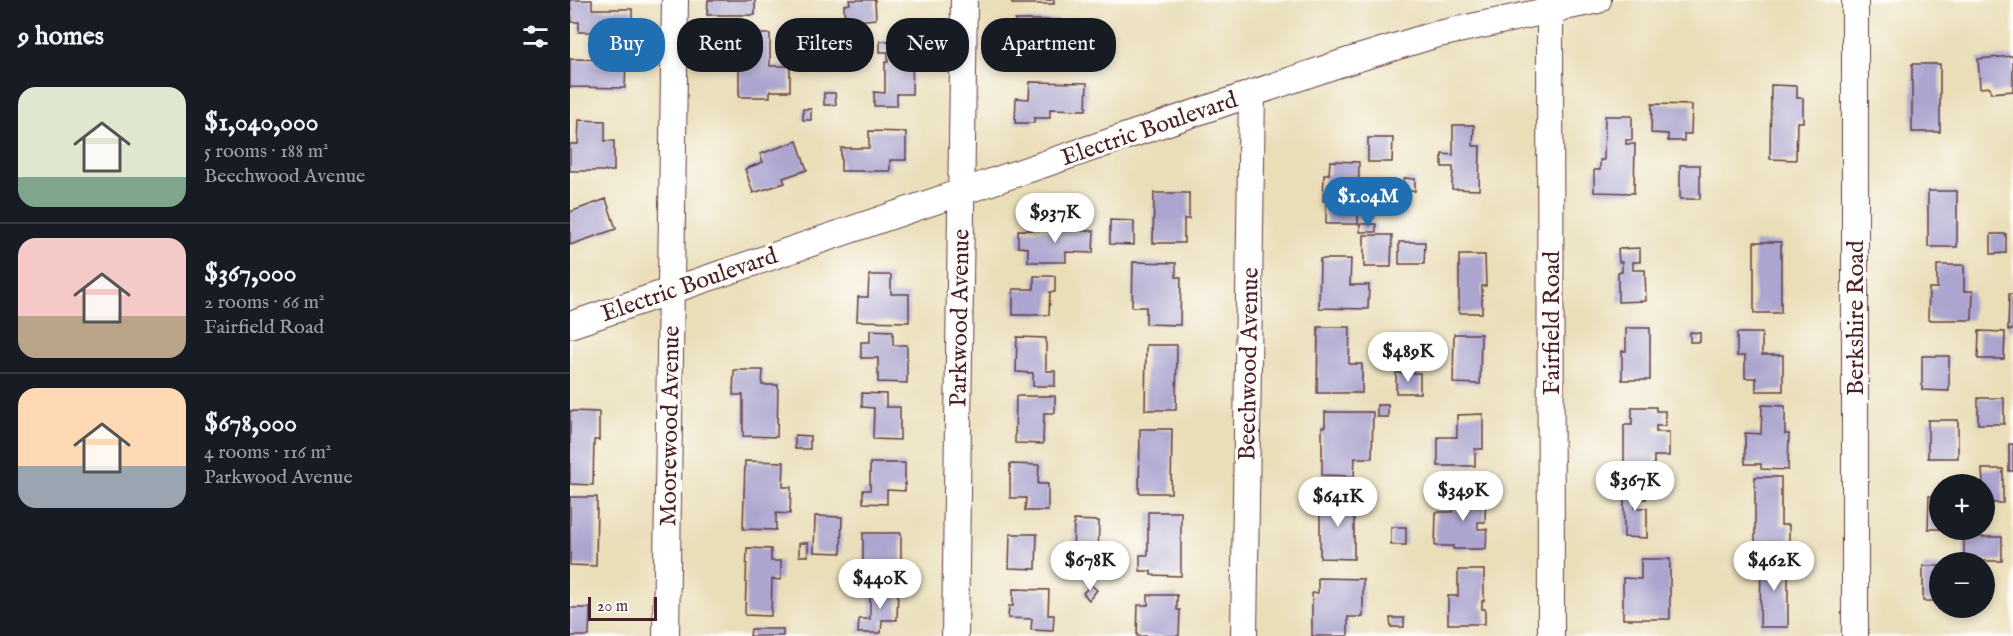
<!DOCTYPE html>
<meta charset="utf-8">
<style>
:root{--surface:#171b24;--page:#242831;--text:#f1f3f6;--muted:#9ea1a6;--line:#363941;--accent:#1f6fb2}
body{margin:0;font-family:"IM FELL English",serif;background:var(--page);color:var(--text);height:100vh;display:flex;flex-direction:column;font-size:22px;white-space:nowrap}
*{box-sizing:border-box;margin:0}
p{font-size:20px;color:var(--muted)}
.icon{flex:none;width:33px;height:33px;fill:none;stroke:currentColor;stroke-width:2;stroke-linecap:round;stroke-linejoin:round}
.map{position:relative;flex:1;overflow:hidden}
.drawer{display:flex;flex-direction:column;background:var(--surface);width:570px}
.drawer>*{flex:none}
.hud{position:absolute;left:18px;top:18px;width:570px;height:54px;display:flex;gap:12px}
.controls{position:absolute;left:1359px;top:474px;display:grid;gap:12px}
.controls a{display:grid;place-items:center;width:66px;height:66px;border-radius:50%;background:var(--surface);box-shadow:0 3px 9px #0003;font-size:30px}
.scale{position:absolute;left:18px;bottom:15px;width:69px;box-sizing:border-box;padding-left:6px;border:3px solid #4a1f2b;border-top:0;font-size:16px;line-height:21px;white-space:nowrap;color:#4a1f2b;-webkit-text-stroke:4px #fdfcf7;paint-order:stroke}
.price{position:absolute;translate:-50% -51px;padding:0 14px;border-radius:21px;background:#fff;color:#222;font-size:20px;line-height:39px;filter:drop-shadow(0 2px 3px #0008)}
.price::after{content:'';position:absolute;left:50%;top:36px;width:18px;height:14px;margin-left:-9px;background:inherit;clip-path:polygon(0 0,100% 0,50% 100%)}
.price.selected{background:var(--accent);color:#fff}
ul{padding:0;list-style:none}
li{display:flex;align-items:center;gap:18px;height:150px;padding:0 18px}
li+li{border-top:2px solid var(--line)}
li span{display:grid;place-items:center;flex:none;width:168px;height:120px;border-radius:18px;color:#555}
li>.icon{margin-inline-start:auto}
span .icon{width:72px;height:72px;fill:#fffc;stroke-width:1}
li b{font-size:26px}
h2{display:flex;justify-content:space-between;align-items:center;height:72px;padding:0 18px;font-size:26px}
.pill{padding:0 21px;border-radius:24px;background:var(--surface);box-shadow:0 3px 9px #0003;font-size:21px;line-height:54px}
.pill.selected{background:var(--accent);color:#fff}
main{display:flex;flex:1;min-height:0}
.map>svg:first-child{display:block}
</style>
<main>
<section class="drawer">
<h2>9 homes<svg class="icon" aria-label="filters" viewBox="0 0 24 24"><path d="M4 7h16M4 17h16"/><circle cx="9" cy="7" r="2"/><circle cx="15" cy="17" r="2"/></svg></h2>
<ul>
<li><span style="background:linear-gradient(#dfe7d0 75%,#7fa58c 0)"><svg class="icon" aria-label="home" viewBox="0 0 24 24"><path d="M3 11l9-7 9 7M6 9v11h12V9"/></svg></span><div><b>$1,040,000</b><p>5 rooms · 188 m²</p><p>Beechwood Avenue</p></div></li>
<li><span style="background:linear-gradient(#f6c9c9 65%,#b9a48a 0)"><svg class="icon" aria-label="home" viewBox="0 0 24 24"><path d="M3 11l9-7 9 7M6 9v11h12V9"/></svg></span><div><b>$367,000</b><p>2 rooms · 66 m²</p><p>Fairfield Road</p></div></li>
<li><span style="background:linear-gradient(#ffd9b3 65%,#9aa5b1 0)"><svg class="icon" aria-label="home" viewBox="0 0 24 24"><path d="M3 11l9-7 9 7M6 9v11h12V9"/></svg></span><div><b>$678,000</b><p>4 rooms · 116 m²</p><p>Parkwood Avenue</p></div></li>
</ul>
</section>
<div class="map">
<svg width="1443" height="636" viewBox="0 0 1443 636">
<rect width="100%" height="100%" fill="#fdfcf7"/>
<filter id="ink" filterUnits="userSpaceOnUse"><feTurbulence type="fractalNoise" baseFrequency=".0167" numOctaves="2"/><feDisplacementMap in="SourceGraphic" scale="12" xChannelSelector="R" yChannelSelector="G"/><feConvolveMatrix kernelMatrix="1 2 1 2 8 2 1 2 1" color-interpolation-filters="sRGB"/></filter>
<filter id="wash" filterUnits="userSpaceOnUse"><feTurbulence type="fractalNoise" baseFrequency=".008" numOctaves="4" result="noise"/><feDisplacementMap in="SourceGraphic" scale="24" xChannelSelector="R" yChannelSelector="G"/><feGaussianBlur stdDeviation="1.35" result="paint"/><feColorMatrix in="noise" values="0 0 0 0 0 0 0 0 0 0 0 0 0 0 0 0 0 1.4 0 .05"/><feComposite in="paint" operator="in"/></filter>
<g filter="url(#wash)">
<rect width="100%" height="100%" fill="#eadeb9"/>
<g id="blocks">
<path fill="#aba5cf" d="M0 0H22V9H62V32H9V22H2Z
M138 0H185V15H137Z
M279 0H305L306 19 275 22 274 5 280 4Z
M442 0H484V4H442Z
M445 20H489V39H482V67L445 66Z
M169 34H200V66H220V91H200V97H169Z
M310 41H343L342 94H327V106H304V92L315 93V62H318V52H310Z
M1443 56V91L1421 93 1420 87 1410 88 1408 59Z
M0 59 56 60 55 88 0 87Z
M1342 64H1370V132H1342Z
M460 82 517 83 516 110 480 109V118H464V123H445L446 98 459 99Z
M1201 85 1227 86V98H1233V122H1227L1226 160 1200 159Z
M254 93H265L266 105H254Z
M1082 104 1122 105 1121 134H1114V141H1098V134L1081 133Z
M233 109H241V120H233Z
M1035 116H1062V140H1056V144H1065L1064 193 1024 192V170H1030V160H1034Z
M9 120 35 121V141H44V171H0V144H8Z
M883 125H904L903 146H910L909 190 882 189 883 167H872V154L883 155Z
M299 131 336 132V160H320V171H271V148H299Z
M798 138H823L822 162H798Z
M227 141 237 170 213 178 215 183 183 193 175 169 193 162 190 154Z
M760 161 789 162 788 224H756V201H753L754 174H759Z
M1110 165H1130V199H1110Z
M834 178 845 179V191H834Z
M1358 191H1387V247H1358Z
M584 193H619V219H614V243H583Z
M36 199 46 229 0 245V212Z
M540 220 564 221V245L540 244Z
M790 224H806V232H790Z
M448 230 524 231 523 253 496 252V262H458V248L448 247Z
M1421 234H1436V253L1421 254Z
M794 235H822L821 267H794Z
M829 242H855L854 264H829Z
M1184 242H1211V313H1184Z
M1070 248V262H1063V270H1075L1076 301 1048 302V272H1052V262H1049L1048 249Z
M889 255H915L916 286H912V313H889Z
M750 259H781L780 285H799L798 309 749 308Z
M563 262 606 263V277H611L610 325 576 324V307H562Z
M1367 265H1394V291H1403L1402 320H1358L1359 288H1367Z
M299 275H321V294H339V322L287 321 288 297H298Z
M464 276H485V292H480L479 315H443V289H464Z
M1439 294H1443V330H1438Z
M748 327H780L779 364H792V393H747Z
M1056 328H1080V380H1052V351H1056Z
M300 330 323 331V345H337V383L308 382V358H291V342H300Z
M1409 331 1435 332 1434 359H1408Z
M1120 332 1130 333V342H1120Z
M1167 333H1192V355H1213V391H1186V378H1175V356H1167Z
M884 334H911L910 384 883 383Z
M447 337 476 338V371H485V386H463V373L446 372Z
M576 345H607L606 410H575Z
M1352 356H1379V391L1352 390Z
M164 370H193L192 385H208L207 437 173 436V395H163Z
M826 373H850V393H826Z
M292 393 316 394V407H330V440L303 439 304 408 292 407Z
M446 396H485V413H474L473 444 445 443Z
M1408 398H1434V424H1408Z
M807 405H818V417H807Z
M1192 405 1215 406V434H1219L1218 470 1191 469V464H1175V433L1191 434Z
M1062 407H1086V411H1095V426H1086V432H1099V456H1084V466H1054V425H1062Z
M0 411 29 412V440H24L23 485 0 484Z
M755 412H803L802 458H785L784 476 752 475V427H755Z
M913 414V449H905V466H868V437H887V415Z
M1358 420H1388V458H1358Z
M570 429H602L601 493H569Z
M225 435 240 436V449H225Z
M1439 444H1443V471H1439Z
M175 461 214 462 213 487H221L220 514 206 513V530L173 529Z
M300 463H335V491L317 490V504L293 503V490H300Z
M440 464 469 465 468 484H478V511H455L456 498H440Z
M1412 469H1433V503H1414Z
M1185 477H1211V525H1219V549H1185Z
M1054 485H1076V499H1065V508H1077V538L1054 537Z
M883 490 916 491 915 522H908V529H917L916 549H883V546H865L866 512H883Z
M755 495H784V559L750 558V509H755Z
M1359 496H1370V529H1358Z
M0 497H27L26 566 0 565Z
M578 512H611V576L581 575V571H570V555H578Z
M245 516 272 517 271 553 244 552Z
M504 520 529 521 528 558 503 557Z
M821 527H836V545H821Z
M293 533H331V565H293Z
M440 534H467L466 569 439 568Z
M1394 537H1432V561H1394Z
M229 543H238V556H229Z
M177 548 201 549V561H211V580L202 579 201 616 175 615Z
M1191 557H1218V627H1190Z
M548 558 554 566 542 573 537 565Z
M1071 559H1100V619H1053V578L1071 579Z
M1353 566H1370V601H1353Z
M888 570H914V601H912V609H915V624H878V596H888Z
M748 578 793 579V617H778V636H742V593H748Z
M521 585 527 590 519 600 513 593Z
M300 588 328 589 327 620H312L311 633H288L289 619H300Z
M443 589 479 590 478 615H484L483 631 461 630 462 619 438 618 439 606H443Z
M578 595H607V610H610L609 636H567L568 605H578Z
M0 608H20L19 636H0Z
M820 618H834V627H821Z
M181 629H213V636H180Z"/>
</g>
</g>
<g filter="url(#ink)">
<use href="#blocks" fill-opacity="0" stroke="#623c40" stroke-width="1.5"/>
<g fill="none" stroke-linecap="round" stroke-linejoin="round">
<defs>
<path id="minor" d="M980 9 981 636
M0 325 769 64 864 35 1028 0
M96 636 105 0
M385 636 394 0
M674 636 682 93
M1285 636V0"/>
</defs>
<use href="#minor" stroke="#623c40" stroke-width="28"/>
<use href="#minor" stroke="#fff" stroke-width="26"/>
</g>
</g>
<g text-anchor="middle" stroke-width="6" stroke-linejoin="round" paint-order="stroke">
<g font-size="24" fill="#4a1f2b" stroke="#fdfcf7">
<text transform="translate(579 128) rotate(-19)" y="8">Electric Boulevard</text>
<text transform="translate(119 284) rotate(-19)" y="8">Electric Boulevard</text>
<text transform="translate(389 318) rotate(-89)" y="8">Parkwood Avenue</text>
<text transform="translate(1285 318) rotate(-90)" y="8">Berkshire Road</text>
<text transform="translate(981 323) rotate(-90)" y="8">Fairfield Road</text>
<text transform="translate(678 364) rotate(-89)" y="8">Beechwood Avenue</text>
<text transform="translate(99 426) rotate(-89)" y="8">Moorewood Avenue</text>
</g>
</g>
</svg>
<div class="controls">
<a>+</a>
<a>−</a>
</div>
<div class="scale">20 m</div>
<b class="price selected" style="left:798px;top:228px">$1.04M</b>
<b class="price" style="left:485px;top:244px">$937K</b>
<b class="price" style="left:838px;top:383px">$489K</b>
<b class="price" style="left:1065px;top:512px">$367K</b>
<b class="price" style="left:893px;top:522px">$349K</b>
<b class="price" style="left:768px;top:528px">$641K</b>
<b class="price" style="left:520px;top:592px">$678K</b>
<b class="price" style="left:1204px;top:592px">$462K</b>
<b class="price" style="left:310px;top:610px">$440K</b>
<div class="hud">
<a class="pill selected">Buy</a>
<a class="pill">Rent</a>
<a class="pill">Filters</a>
<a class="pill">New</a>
<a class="pill">Apartment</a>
</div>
</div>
</main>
